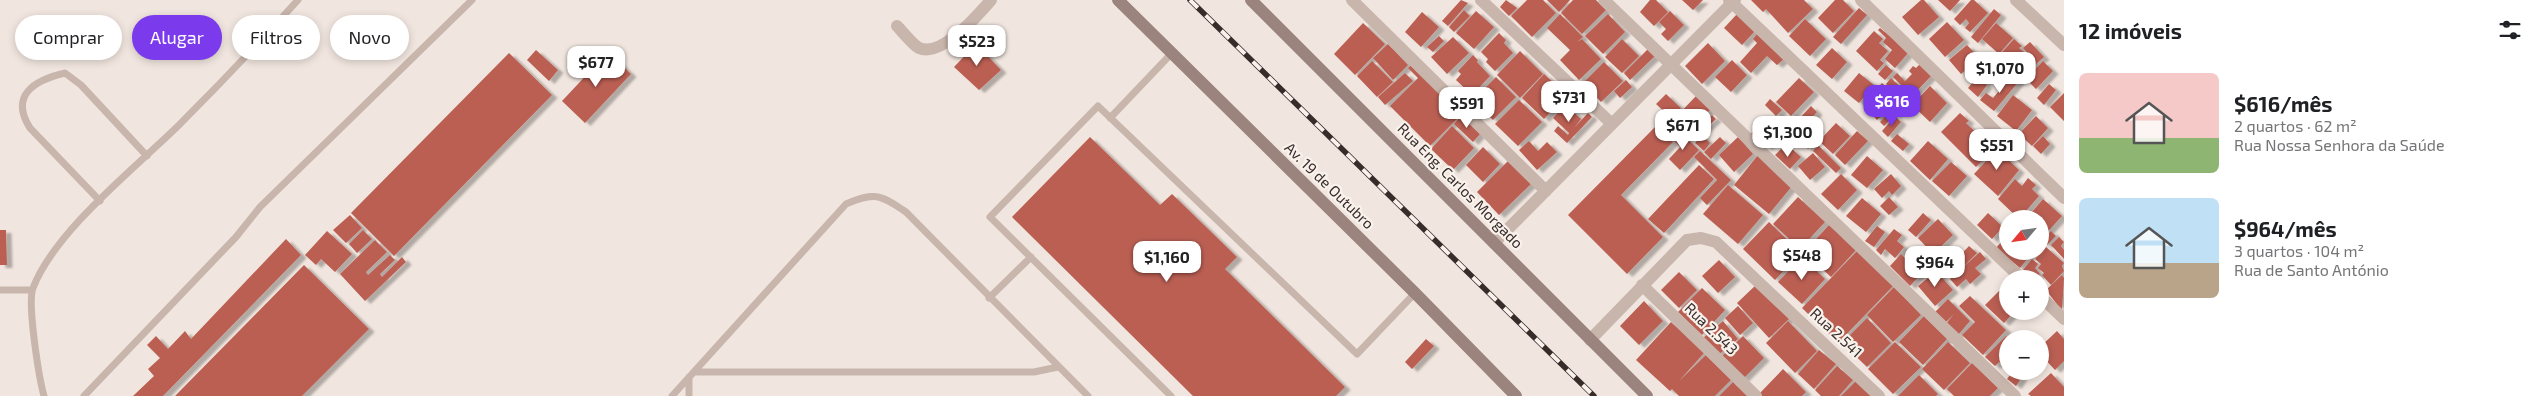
<!DOCTYPE html>
<html lang="pt">
<meta charset="utf-8">
<style>
:root{--surface:#fff;--page:#f6f6f6;--text:#202124;--muted:#757577;--accent:#7c3aed}
body{margin:0;font-family:"Exo 2",sans-serif;background:var(--page);color:var(--text);height:100vh;display:flex;flex-direction:column;font-size:19px;white-space:nowrap}
*{box-sizing:border-box;margin:0}
p{font-size:16px;color:var(--muted)}
.icon{flex:none;width:28px;height:28px;fill:none;stroke:currentColor;stroke-width:2;stroke-linecap:round;stroke-linejoin:round}
.map{position:relative;flex:1;overflow:hidden}
.panel{display:flex;flex-direction:column;background:var(--surface);width:475px}
.panel>*{flex:none}
.banner{position:absolute;left:15px;top:15px;width:475px;height:45px;display:flex;gap:10px}
.needle{width:32px;rotate:241deg}
.buttons{position:absolute;left:1999px;top:210px;display:grid;gap:10px}
.buttons a{display:grid;place-items:center;width:50px;height:50px;border-radius:50%;background:var(--surface);box-shadow:0 2px 8px #0003;font-size:25px}
.price{position:absolute;translate:-50% -42px;padding:0 11px;border-radius:10px;background:#fff;color:#222;font-size:16px;line-height:32px;filter:drop-shadow(0 1px 2px #0008)}
.price::after{content:'';position:absolute;left:50%;top:30px;width:15px;height:11px;margin-left:-8px;background:inherit;clip-path:polygon(0 0,100% 0,50% 100%)}
.price.selected{background:var(--accent);color:#fff}
ul{padding:0;list-style:none}
li{display:flex;align-items:center;gap:15px;height:125px;padding:0 15px}
li span{display:grid;place-items:center;flex:none;width:140px;height:100px;border-radius:8px;color:#555}
li>.icon{margin-inline-start:auto}
span .icon{width:60px;height:60px;fill:#fffc;stroke-width:1}
li b{font-size:21px}
h2{display:flex;justify-content:space-between;align-items:center;height:60px;padding:0 15px;font-size:21px}
.pill{padding:0 18px;border-radius:22px;background:var(--surface);box-shadow:0 2px 8px #0003;font-size:18px;line-height:45px}
.pill.selected{background:var(--accent);color:#fff}
main{display:flex;flex:1;min-height:0}
.map>svg:first-child{display:block}
</style>
<main>
<div class="map">
<svg width="2064" height="396" viewBox="0 0 2064 396">
<defs>
<filter id="shadow"><feDropShadow dx="5.5" dy="3" stdDeviation="1" flood-color="#0004"/></filter>
</defs>
<rect width="100%" height="100%" fill="#f1e6df"/>
<path fill="#bb5f52" filter="url(#shadow)" d="M1461 0 1468 3 1448 26 1442 21Z
M1506 0 1517 8 1509 16 1500 7Z
M1527 0H1543L1556 13 1532 37 1511 16Z
M1547 0H1570L1559 12Z
M1573 0H1596L1606 10 1582 34 1561 13Z
M1650 0H1656L1668 12 1654 26 1640 12Z
M1682 0H1703L1693 10Z
M1751 0H1804L1813 9 1788 33 1766 9 1763 12Z
M1835 0H1843L1854 11 1833 33 1818 18Z
M1921 0H1924L1939 17 1918 35 1902 17Z
M1938 0H1960L1950 11Z
M1971 0H1974L1988 13 1970 32 1965 28 1969 23 1966 19 1960 25 1954 19Z
M1859 8 1867 15 1841 44 1833 37Z
M1994 9 2001 15 1978 43 1971 37Z
M1464 10 1470 16 1454 32 1449 27Z
M1476 11 1494 27 1474 49 1456 33Z
M1670 11 1684 25 1668 41 1661 34 1666 29 1659 22Z
M1422 12 1439 27 1421 47 1405 32Z
M1560 14 1583 37 1577 42 1582 39 1601 59 1579 80 1560 60 1570 50 1547 28Z
M1608 14 1625 32 1603 54 1585 36Z
M1737 14 1755 31 1742 45 1724 28Z
M1805 19 1826 39 1810 56 1789 36Z
M1947 22 1964 40 1945 57 1929 39Z
M1363 23 1385 44 1355 75 1334 54Z
M1996 23 2013 38 1999 54 1982 39Z
M1880 28 1909 52 1895 68 1885 59 1892 50 1883 42 1886 38 1878 30Z
M1874 31 1883 39 1879 43 1888 51 1880 60 1884 63 1877 71 1856 51Z
M1499 33 1506 40 1504 43 1513 53 1495 71 1486 62 1488 59 1481 52Z
M1757 34 1784 59 1777 65 1767 56 1751 73 1740 62 1757 43 1753 39Z
M1439 36 1444 41 1433 52 1427 47Z
M1453 37 1469 53 1447 74 1431 57Z
M1622 39 1639 56 1622 73 1605 57Z
M2014 39 2022 46 2019 48 2024 52 2017 61 2013 57 2009 62 2006 59 2002 64 1996 59Z
M2030 42 2044 57 2028 71 2023 65 2031 57 2023 48Z
M1708 43 1725 61 1702 84 1685 66Z
M976 44 1001 70 979 90 954 67Z
M1388 44 1408 65 1393 80 1373 58Z
M1967 45 1974 52 1968 57 1974 63 1961 74 1949 60Z
M1832 48 1847 62 1832 79 1816 65Z
M1648 49 1655 56 1630 80 1624 73Z
M536 50 558 70 549 81 527 60Z
M1520 51 1543 74 1520 98 1497 75Z
M608 52 631 74 585 123 562 101Z
M509 53 552 95 394 256 351 213Z
M1473 55 1478 60 1477 62 1490 76 1475 92 1477 94 1474 97 1456 80 1461 74 1458 71Z
M1986 56 2000 68 1984 83 1987 85 1978 97 1968 88 1984 69 1979 64Z
M1732 60 1747 75 1731 92 1715 77Z
M1372 61 1393 82 1377 97 1357 76Z
M2043 61 2053 71 2036 89 2026 79Z
M1415 62 1462 110 1458 114 1460 116 1430 146 1390 106 1418 78 1408 68Z
M1604 62 1623 81 1601 102 1583 83Z
M1920 64 1932 75 1912 96 1893 77 1897 73 1905 81 1912 74 1909 71 1913 66 1916 68Z
M1886 65 1893 71 1885 80 1878 74Z
M1405 73 1413 81 1385 105 1378 97Z
M1859 73 1874 85 1859 103 1844 91Z
M1544 74 1567 95 1544 119 1522 98Z
M2013 74 2020 80 1994 111 1980 100 1986 93 1993 98Z
M1496 77 1516 97 1493 120 1473 100Z
M1799 78 1814 92 1791 116 1776 102Z
M1891 78 1911 97 1906 102 1886 84Z
M1626 80 1632 87 1620 98 1614 91Z
M1882 83 1905 104 1895 115 1875 97 1880 92 1876 89Z
M2049 84 2056 90 2044 105 2037 98Z
M1930 86 1947 103 1930 122 1912 105Z
M2064 93V121L2050 107Z
M1666 94 1681 108 1671 118 1656 104Z
M2013 95 2032 110 2016 131 1997 116Z
M1696 96 1710 110 1687 133 1674 119Z
M1770 99 1782 110 1776 116 1765 105Z
M1874 99 1886 112 1877 120 1865 107Z
M1519 100 1542 122 1518 146 1495 124Z
M1565 105 1581 119 1574 128 1588 113 1592 117 1567 143 1554 131 1558 126 1568 135 1569 133 1553 118Z
M1811 106 1817 112 1809 121 1819 130 1813 137 1796 122Z
M1889 113 1893 117 1884 126 1880 122Z
M1960 113 1969 121 1966 123 1990 146 1984 153 1987 156 1976 167 1941 132Z
M1663 115 1677 129 1669 137 1655 124Z
M1712 115 1716 119 1695 139 1691 135Z
M1461 116 1480 134 1473 142 1454 124Z
M1788 116 1814 143 1808 149 1782 122Z
M1895 116 1901 122 1888 137 1882 131Z
M2036 116 2048 128 2032 146 2019 134Z
M1761 122 1771 130 1766 136 1772 141 1767 147 1751 134Z
M1836 123 1850 136 1833 154 1819 141Z
M1452 126 1474 148 1453 170 1431 149Z
M1656 126 1673 142 1621 195 1663 237 1627 274 1568 215Z
M1679 131 1699 150 1680 170 1669 159 1680 147 1672 139Z
M1857 131 1868 141 1845 165 1835 155Z
M1897 134 1909 144 1903 151 1891 141Z
M1702 135 1710 143 1704 151 1695 143Z
M2043 136 2050 144 2041 154 2033 146Z
M1090 137 1160 205 1172 194 1237 257 1225 269 1345 387 1336 396H1193L1012 217Z
M1720 137 1726 143 1711 159 1704 152Z
M1738 137 1753 154 1734 172 1719 155Z
M1529 141 1538 151 1547 142 1557 152 1537 170 1519 150Z
M1928 141 1948 159 1930 180 1910 161Z
M1818 145 1841 168 1836 173 1813 151Z
M2001 145 2007 151 2003 155 2019 170 1998 196 1974 174Z
M1483 147 1500 164 1483 182 1466 165Z
M1791 148 1801 157 1790 169 1775 155 1781 149 1786 153Z
M1700 151 1731 180 1707 205 1700 198 1717 180 1694 157Z
M1813 153 1825 167 1810 180 1798 166Z
M1758 155 1793 185 1769 214 1734 185Z
M1867 156 1883 170 1867 188 1851 175Z
M1508 161 1531 184 1499 215 1477 192Z
M1951 162 1967 176 1949 196 1932 181Z
M1699 165 1714 179 1664 233 1648 219Z
M1841 174 1857 190 1838 210 1821 194Z
M1891 174 1901 186 1892 195 1889 191 1882 198 1874 189Z
M2028 178 2036 185 2032 189 2039 196 2019 219 1998 199 2015 179 2022 186Z
M1728 185 1763 215 1738 244 1703 214Z
M1798 197 1825 222 1800 249 1773 224Z
M1889 197 1898 207 1889 215 1880 206Z
M1862 198 1881 214 1866 232 1846 216Z
M2043 199 2062 216 2042 238 2040 236V219H2026Z
M1923 213 1931 220 1916 237 1908 230Z
M1988 213 2003 227 1992 239 1977 225Z
M350 215 362 228 346 243 333 230Z
M1938 219 1953 235 1933 254 1918 238Z
M1769 222 1801 253 1775 280 1743 249Z
M1829 225 1856 250 1831 277 1804 252Z
M1877 226 1885 232 1874 247 1865 241Z
M1894 229 1902 235 1897 241 1904 247 1895 258 1885 249 1881 255 1876 250Z
M0 230H6L7 265H0Z
M363 230 372 239 357 253 349 244Z
M327 231 352 254 335 272 321 259 316 265 305 255Z
M2051 231 2056 236 2047 245 2042 240Z
M2008 234V251H2030L2032 253 2020 268 1996 248Z
M2059 237 2064 242 2061 246 2064 250V259L2051 245Z
M286 239 301 255 163 396H133L154 376 148 369 160 358 147 345 156 336 168 349 185 331 191 339Z
M375 240 387 252 366 272 368 275 390 255 395 260 380 274 382 277 402 257 406 262 365 301 340 274Z
M1969 246 1977 253 1960 270 1953 263Z
M2046 247 2064 263 2062 266 2064 271 2051 285 2042 275 2044 273 2038 268 2041 264 2035 259Z
M1939 249 1946 255 1938 265 1931 259Z
M1858 250 1894 285 1838 343 1802 308Z
M1980 252 1986 259 1975 268 1981 274 1970 284 1966 279 1957 287 1950 279Z
M1901 254 1921 274 1910 286 1890 266Z
M1802 257 1825 279 1802 304 1778 282Z
M2032 259 2038 264 2035 268 2040 274 2035 279H2031L2023 270Z
M1719 260 1735 277 1718 293 1702 276Z
M304 265 369 329 302 396H175Z
M1936 271 1953 290 1935 306 1918 286Z
M1679 272 1697 290 1679 308 1661 290Z
M2062 275 2064 278 2062 311 2046 290Z
M1757 284 1789 319 1769 338 1737 303Z
M1894 287 1921 315 1893 342 1867 315Z
M1702 288 1725 310 1702 335 1678 312Z
M1999 291 2008 299V311H2015L2004 323 1985 305Z
M1970 296 2006 330 1983 355 1962 335 1975 322 1959 306Z
M1948 299 1970 321 1958 335 1945 325 1954 314 1946 322 1935 312Z
M1644 301 1663 321 1639 345 1620 326Z
M1738 306 1753 323 1740 335 1725 318Z
M1924 316 1947 339 1923 365 1899 342Z
M1867 318 1891 343 1867 367 1842 343Z
M1723 321 1738 339 1718 355 1703 338Z
M1788 321 1817 351 1795 373 1766 343Z
M1671 322 1704 353 1679 381 1706 355 1731 380 1715 396H1679L1672 389 1670 391 1636 360Z
M2057 331 2064 339V361L2055 370 2040 354V347Z
M1743 336 1764 358 1743 379 1721 357Z
M2006 336 2008 338V369L1999 362 1995 366 1985 357Z
M1426 339 1434 346 1412 369 1405 362Z
M1895 342 1921 367 1893 394 1868 369Z
M1948 342 1970 363 1944 390 1922 369Z
M1819 350 1836 364 1814 389 1798 374Z
M1972 363 1998 388 1990 396H1954L1947 389Z
M1837 366 1853 380 1839 396H1821L1815 390Z
M1783 369 1806 392 1802 396H1762L1760 393Z
M2013 371 2022 377 2016 386 2007 379Z
M2051 373 2064 387V396H2031L2028 394Z
M1919 375 1938 394 1936 396H1898Z
M1857 380 1872 396H1841Z
M1733 382 1747 396H1719Z"/>
<g fill="none" stroke-linecap="round" stroke-linejoin="round">
<path stroke="#c8b5ac" stroke-width="7" d="M1110 118 1171 54
M100 201 30 128C9 95 35 80 65 73L81 85 147 156
M0 290H32
M989 298 1031 257
M694 372H1034L1058 367
M689 377V396
M44 396C39 378 27 303 33 288 55 231 134 169 178 126 219 85 259 43 298 0
M84 396 236 237 260 207 472 0
M672 396 846 204C874 192 880 194 906 212L1088 396
M1171 396 990 217 1098 106 1357 354 1415 293"/>
<path stroke="#c8b5ac" stroke-width="12" d="M1352 0 1546 191
M1481 0 1612 124
M1604 0 2015 396
M1729 0 2022 279
M1861 0 2064 198
M2016 0 2064 45
M897 26C903 32 912 44 919 48 941 58 979 14 991 0
M1494 243 1735 0
M1642 285 1756 396
M2040 296 2064 319
M1590 340 1687 240 1701 238 1716 242 1879 396"/>
<path stroke="#9b847d" stroke-width="12" d="M1118 0 1415 293 1516 396
M1251 0 1647 396"/>
<defs>
<path id="rail" d="M1190 0 1594 396"/>
</defs>
<use href="#rail" stroke="#372c2a" stroke-width="5.5"/>
<use href="#rail" stroke="#f9f1eb" stroke-width="4" stroke-dasharray="11" stroke-linecap="butt"/>
</g>
<g text-anchor="middle" stroke-width="4.5" stroke-linejoin="round" paint-order="stroke">
<g font-size="15" fill="#372c2a" stroke="#f9f1eb">
<text transform="translate(1329 186) rotate(44)" y="5">Av. 19 de Outubro</text>
<text transform="translate(1460 186) rotate(45)" y="5">Rua Eng. Carlos Morgado</text>
<text transform="translate(1711 329) rotate(44)" y="5">Rua 2.543</text>
<text transform="translate(1836 333) rotate(43)" y="5">Rua 2.541</text>
</g>
</g>
</svg>
<div class="buttons">
<a><svg class="needle" viewBox="-14 -14 28 28"><path d="M0-13l5 13h-10z" fill="#e53935"/><path d="M0 13l5-13h-10z" fill="#757577"/></svg></a>
<a>+</a>
<a>−</a>
</div>
<b class="price" style="left:977px;top:67px">$523</b>
<b class="price" style="left:596px;top:88px">$677</b>
<b class="price" style="left:2000px;top:94px">$1,070</b>
<b class="price" style="left:1569px;top:123px">$731</b>
<b class="price selected" style="left:1892px;top:127px">$616</b>
<b class="price" style="left:1467px;top:129px">$591</b>
<b class="price" style="left:1683px;top:151px">$671</b>
<b class="price" style="left:1788px;top:158px">$1,300</b>
<b class="price" style="left:1997px;top:171px">$551</b>
<b class="price" style="left:1802px;top:281px">$548</b>
<b class="price" style="left:1167px;top:283px">$1,160</b>
<b class="price" style="left:1935px;top:288px">$964</b>
<div class="banner">
<a class="pill">Comprar</a>
<a class="pill selected">Alugar</a>
<a class="pill">Filtros</a>
<a class="pill">Novo</a>
</div>
</div>
<section class="panel">
<h2>12 imóveis<svg class="icon" aria-label="filters" viewBox="0 0 24 24"><path d="M4 7h16M4 17h16"/><circle cx="9" cy="7" r="2"/><circle cx="15" cy="17" r="2"/></svg></h2>
<ul>
<li><span style="background:linear-gradient(#f6c9c9 65%,#8fb573 0)"><svg class="icon" aria-label="home" viewBox="0 0 24 24"><path d="M3 11l9-7 9 7M6 9v11h12V9"/></svg></span><div><b>$616/mês</b><p>2 quartos · 62 m²</p><p>Rua Nossa Senhora da Saúde</p></div></li>
<li><span style="background:linear-gradient(#bfe0f5 65%,#b9a48a 0)"><svg class="icon" aria-label="home" viewBox="0 0 24 24"><path d="M3 11l9-7 9 7M6 9v11h12V9"/></svg></span><div><b>$964/mês</b><p>3 quartos · 104 m²</p><p>Rua de Santo António</p></div></li>
</ul>
</section>
</main>
